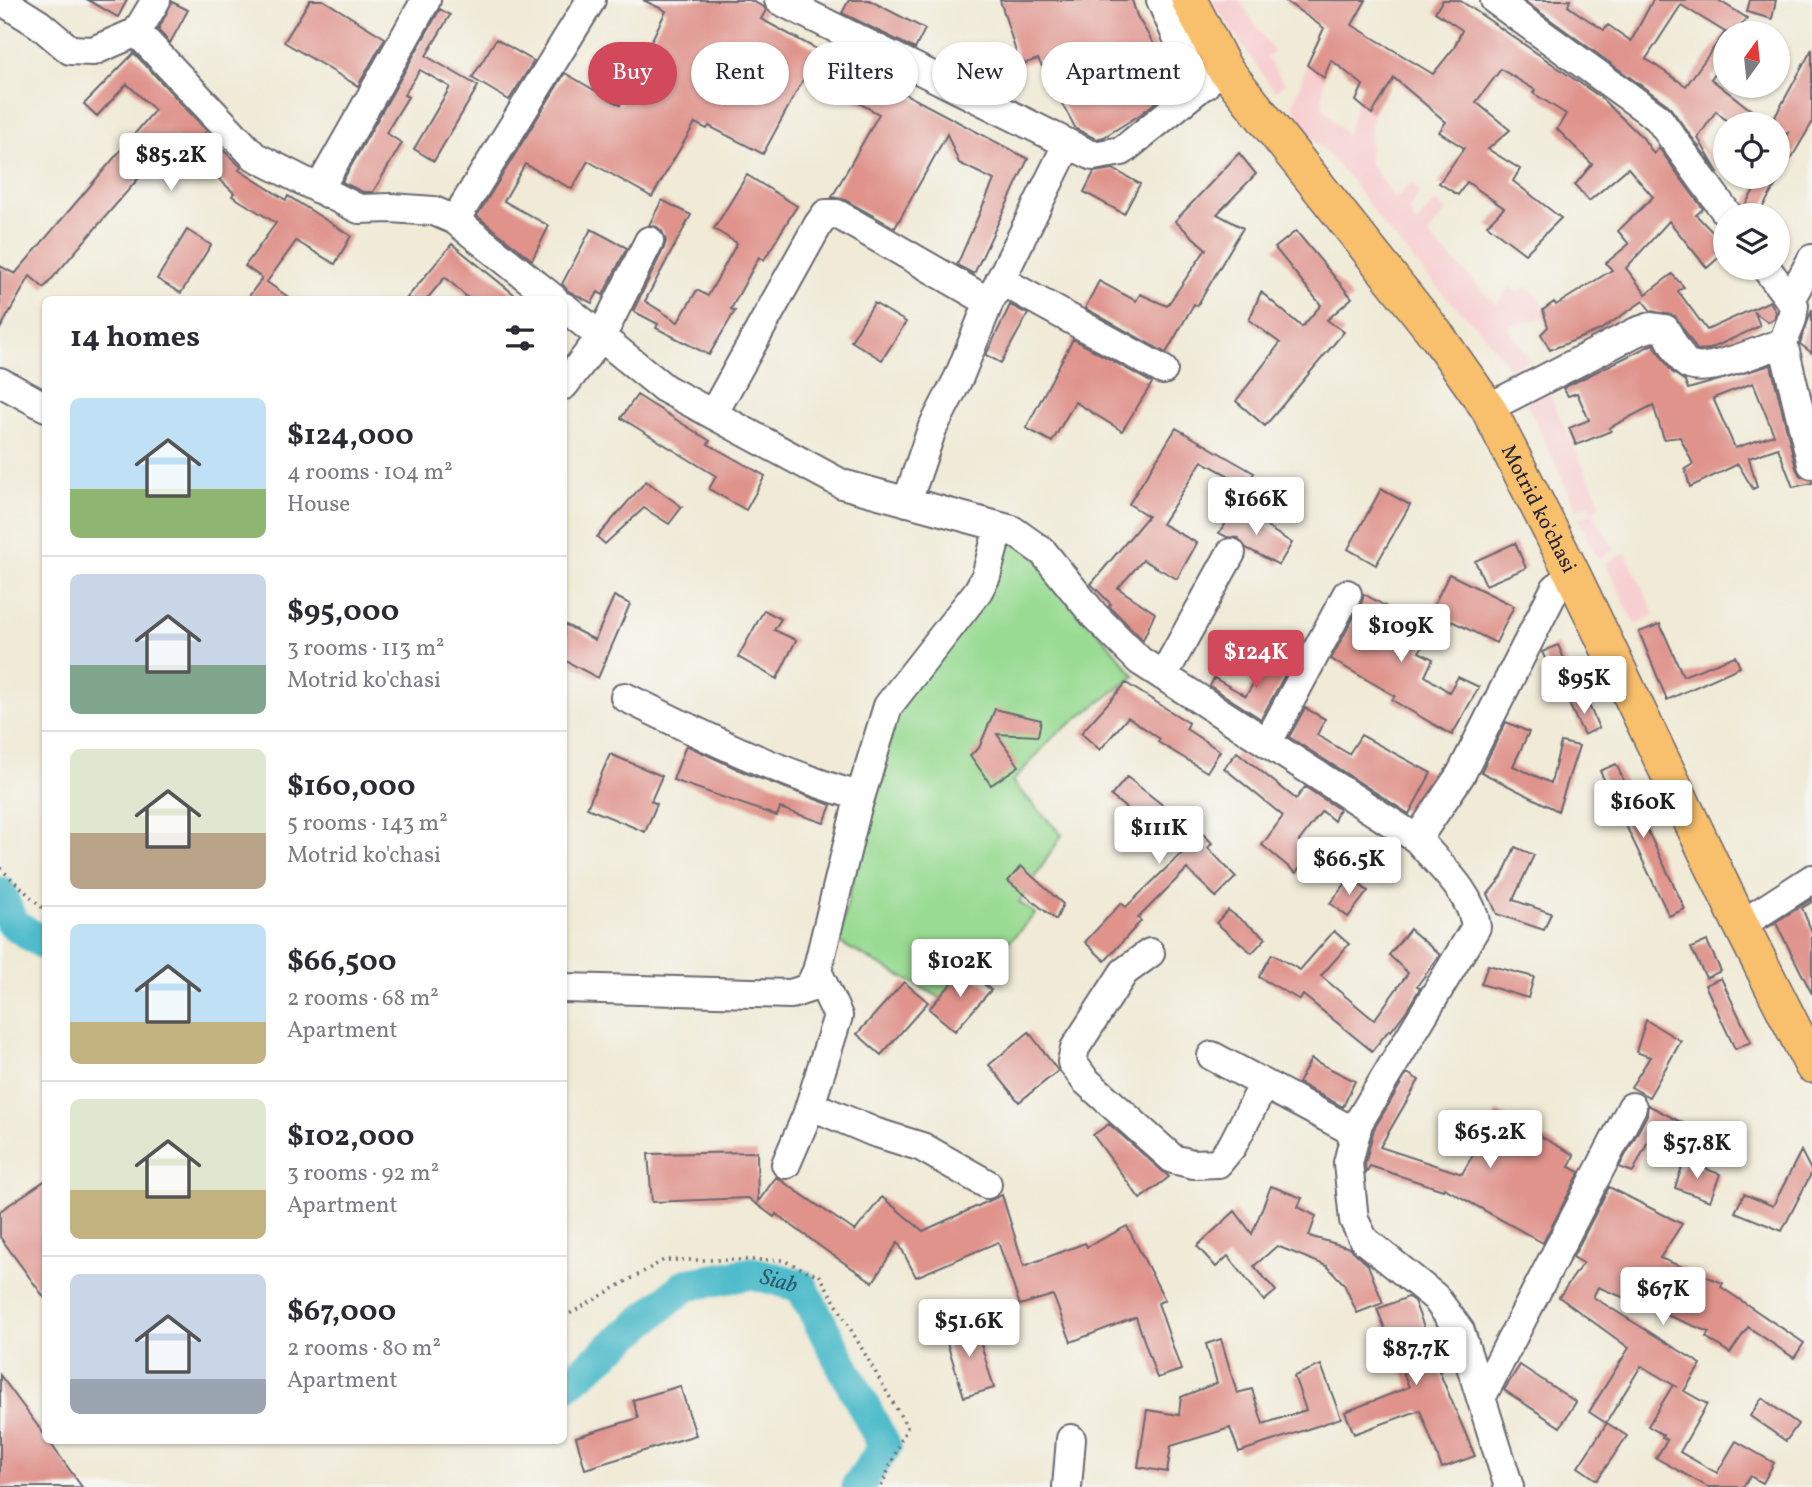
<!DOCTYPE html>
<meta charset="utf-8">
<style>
:root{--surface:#fff;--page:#f7f7f7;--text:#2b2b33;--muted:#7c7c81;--line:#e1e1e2;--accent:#d1495b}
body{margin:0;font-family:Vollkorn,serif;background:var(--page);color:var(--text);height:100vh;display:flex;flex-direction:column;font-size:26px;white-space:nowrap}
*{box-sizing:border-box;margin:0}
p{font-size:23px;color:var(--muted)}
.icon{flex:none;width:38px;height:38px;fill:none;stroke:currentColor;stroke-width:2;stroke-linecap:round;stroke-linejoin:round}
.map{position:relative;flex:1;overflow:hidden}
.panel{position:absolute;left:42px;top:296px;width:525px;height:1148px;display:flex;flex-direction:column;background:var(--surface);border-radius:10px;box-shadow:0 2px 5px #0004}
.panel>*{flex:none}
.guide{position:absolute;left:588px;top:42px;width:665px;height:63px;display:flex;gap:14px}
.needle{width:46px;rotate:15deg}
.tools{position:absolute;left:1713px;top:21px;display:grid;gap:14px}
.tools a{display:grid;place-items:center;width:77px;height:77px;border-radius:50%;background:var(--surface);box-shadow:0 2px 5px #0004;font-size:35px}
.price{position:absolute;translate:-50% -60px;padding:0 16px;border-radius:7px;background:#fff;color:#222;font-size:23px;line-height:46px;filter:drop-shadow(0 2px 4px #0008)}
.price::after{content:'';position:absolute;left:50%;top:42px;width:21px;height:16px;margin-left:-10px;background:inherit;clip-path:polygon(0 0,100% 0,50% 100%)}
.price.current{background:var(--accent);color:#fff}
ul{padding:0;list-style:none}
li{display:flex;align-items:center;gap:21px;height:175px;padding:0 28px}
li+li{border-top:2px solid var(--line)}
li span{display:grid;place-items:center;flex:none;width:196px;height:140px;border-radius:10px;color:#555}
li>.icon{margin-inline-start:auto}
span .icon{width:84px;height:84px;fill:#fffc;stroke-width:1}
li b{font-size:30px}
h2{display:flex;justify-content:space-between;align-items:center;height:84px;padding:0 28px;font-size:30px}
.pill{padding:0 24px;border-radius:32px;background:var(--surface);box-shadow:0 2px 5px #0004;font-size:24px;line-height:63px}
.pill.current{background:var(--accent);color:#fff}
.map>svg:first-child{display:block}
</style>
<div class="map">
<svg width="1812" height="1487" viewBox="0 0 1812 1487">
<rect width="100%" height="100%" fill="#f6f6f2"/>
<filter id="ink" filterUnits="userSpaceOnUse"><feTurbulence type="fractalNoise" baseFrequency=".0143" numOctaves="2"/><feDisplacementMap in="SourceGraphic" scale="14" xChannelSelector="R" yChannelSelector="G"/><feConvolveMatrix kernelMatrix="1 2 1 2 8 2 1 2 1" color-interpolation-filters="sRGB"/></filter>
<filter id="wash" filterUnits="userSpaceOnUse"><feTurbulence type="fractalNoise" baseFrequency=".00686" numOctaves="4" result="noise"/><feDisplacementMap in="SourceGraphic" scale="28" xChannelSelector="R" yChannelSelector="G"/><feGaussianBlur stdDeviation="1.57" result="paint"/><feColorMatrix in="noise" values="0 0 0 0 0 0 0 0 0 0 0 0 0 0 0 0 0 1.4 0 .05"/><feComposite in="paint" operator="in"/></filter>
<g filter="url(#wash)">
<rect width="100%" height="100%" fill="#f0ead6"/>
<path fill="#f7cfd1" d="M1211 0H1240L1274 53 1266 57 1285 84 1275 92Z
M1307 65 1324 78 1322 106 1347 136 1356 101 1372 114 1369 162 1395 200 1411 182 1420 191 1409 210 1416 224 1436 201 1446 211 1428 235 1497 305 1509 285 1517 292 1529 287 1551 315 1508 327 1529 360 1510 369 1483 333 1445 296 1384 226 1347 175 1306 131 1293 105Z
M1545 385 1601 504 1593 511 1588 505 1576 509 1523 395Z
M1593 512 1614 550 1598 559 1578 519Z
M1626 553 1655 615 1635 625 1605 562Z"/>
<path fill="#99db93" stroke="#5e7e67" stroke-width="2" d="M1018 535 1135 676 1055 735 1012 782 1062 835 1019 902 1035 914 952 1004 838 942 896 703Z"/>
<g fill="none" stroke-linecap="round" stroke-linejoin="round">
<g stroke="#50bccb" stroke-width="33">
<path d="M0 893 12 923 46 945"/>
<path id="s1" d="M564 1387 686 1285 753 1273 801 1286 885 1447 857 1487"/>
</g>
</g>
<g id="blocks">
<path fill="#df938b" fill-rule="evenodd" d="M88 0H127L118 17Z
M310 0H323L385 38 358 86 284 42Z
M643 0H750L764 7 766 10 761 19 892 90 894 88 1028 159 974 274 957 265 994 180 959 163 947 134 895 228 845 200 832 197 879 114 806 74 763 154 709 126 707 129 695 123 652 197 588 161 572 189 525 164 504 201 549 226 532 260 477 216 565 73 620 105 666 11Z
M849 0H869L925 29 915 49 842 13Z
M1000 0H1132L1137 16 1178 84 1141 114 1104 137 1096 139 1076 129 1038 59 1020 65Z
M1284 0H1366L1352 25 1433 74 1454 48 1462 30 1435 12 1443 0H1459L1473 9 1600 97 1643 138 1654 154 1659 148 1703 209 1696 215 1726 246V251L1707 268 1669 221 1626 268 1646 294 1672 274 1684 287 1678 291 1707 330 1770 301 1776 312 1774 319 1768 322 1755 313 1760 326 1710 349 1697 350 1675 316 1651 311 1643 301 1600 330 1550 350 1541 334 1548 327 1543 310 1554 302 1556 305 1612 270 1606 263 1629 244 1618 231 1653 197 1628 168 1589 201 1575 185 1592 164 1557 129 1566 114 1533 93 1535 90 1501 69 1476 102 1510 130 1488 149 1520 169 1513 181 1561 218 1525 254 1487 225 1504 208 1467 182 1458 195 1439 183 1464 148 1439 132 1446 122 1394 78 1372 114 1356 101 1363 85 1331 60 1324 78 1307 65 1324 28Z
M1523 0H1570L1568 6 1582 16 1604 30 1608 25 1631 41 1653 0H1718L1747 18 1735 33 1726 32V57L1711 79 1769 124H1730L1716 111 1698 138 1719 174 1668 105ZM1681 5 1725 32 1686 86 1646 59Z
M1750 0H1776L1772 19 1747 12Z
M172 2 188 10 170 43 158 30Z
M440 9 450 15 426 56 478 86 434 161 414 149 450 87 420 70 404 95 408 97 386 133 402 143 373 192H363L342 182Z
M496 39 534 61 509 100 472 78Z
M1812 49V123L1758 215H1744L1743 208 1762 177H1778V150L1789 131 1778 141V124H1771Z
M134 53 207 131 205 133 241 167 239 170 286 200 288 196 351 236 335 264 296 241 267 282 291 299H247L262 278 245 266 276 223 232 196 234 193 174 137 44 288 30 276 0 329V266L15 274 155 110 127 84 97 116 84 104Z
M1239 153 1256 174 1217 214 1243 228 1197 306 1194 304 1166 353 1085 308 1099 281 1136 301 1140 294 1167 306 1206 249 1175 221Z
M1113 169 1140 184 1124 214 1084 192 1094 172Z
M747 175 797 206 764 260 759 257 731 309 735 311 709 355 656 328 658 324 633 311 664 248 666 241 662 231 657 227 649 225 662 200 691 215 645 301 678 322 697 290 708 296 737 243 714 229Z
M591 229 627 248 603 295 598 292 592 303 568 291 562 284Z
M187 230 211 245 181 293 157 279Z
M1296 231 1352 298 1327 320 1344 332 1265 426 1236 401 1280 343 1249 320 1261 292 1302 327 1321 305 1275 248Z
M452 244 520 299H469L445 277 427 299H406Z
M874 303 906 322 882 360 851 341Z
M1010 305 1028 314 1001 363 986 355Z
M1812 309V353L1800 344Z
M1073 339 1152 383 1122 431 1075 402 1052 442 1026 428Z
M1653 344 1672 372 1685 381 1688 389 1771 365 1796 468 1800 476 1812 480V483L1793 487 1778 448 1749 458 1757 487 1753 489 1738 464 1690 487 1685 469 1693 464 1680 437 1664 439 1653 405 1609 428 1611 431 1576 445 1569 428 1589 420 1577 393 1568 396 1563 388ZM1753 383 1774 435 1735 448 1713 398Z
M637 395 710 441 708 444 765 476 746 510 709 489 716 476 621 418Z
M1176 428 1254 473 1233 505 1221 497 1231 477 1202 461 1162 524 1197 543 1177 579 1143 560 1118 588 1155 613 1143 640 1109 606 1111 604 1091 584 1148 516 1129 504Z
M646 481 682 507 669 524 644 508 605 544 597 537Z
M1381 489 1410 505 1376 565 1348 549Z
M1237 508 1292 543 1279 565 1246 548 1238 538 1227 537 1219 533Z
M1515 543 1526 568 1486 585 1475 561Z
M1449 574 1514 606 1496 643 1431 611Z
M1364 594 1431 632 1419 652 1433 659 1425 676 1449 692 1458 677 1479 687 1452 735 1392 700 1395 696 1331 659 1362 602Z
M614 596 630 604 598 678 564 660V624L595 640Z
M764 610 781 619 774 630 796 640 777 679 738 657Z
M1660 624 1683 676 1735 656 1740 667 1667 700 1639 632Z
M1558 645 1572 676 1557 683 1542 652Z
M1267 659 1287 671 1261 719 1210 686 1214 678 1246 696Z
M1126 683 1189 723 1186 729 1220 751 1207 772 1158 742 1160 739 1128 717 1100 750 1081 733Z
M1585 696 1599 728 1584 735 1569 704Z
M1305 708 1325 719 1317 735 1349 754 1361 735 1431 773 1409 814 1289 737Z
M995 709 1041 720 1038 736 997 734 1019 766 991 785 970 755 979 748Z
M1506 722 1529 732 1513 766 1551 783 1561 742 1579 746 1558 811 1481 772Z
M686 745 748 774 831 805 824 823 780 808 777 816 673 780Z
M1237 752 1296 799 1305 787 1339 809 1334 821 1322 811 1299 841 1312 852 1296 873 1262 845 1283 816 1224 768Z
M610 754 662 776 651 801 657 804 645 832 587 808Z
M1616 764 1685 909 1669 916 1600 771Z
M1127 777 1197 832 1195 834 1199 838 1203 834 1212 843 1208 848 1236 877 1216 897 1187 869 1138 918 1141 921 1105 961 1085 942 1121 903 1126 907 1182 853 1111 796Z
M1515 847 1534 855 1513 900 1551 913 1544 930 1497 914 1488 894 1502 877Z
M1021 866 1063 904 1056 920 1008 881Z
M1350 878 1368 891 1348 917 1330 903Z
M1812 899V902L1802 908 1812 932V994L1776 923 1766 928Z
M1228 910 1266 938 1252 953 1216 923Z
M1410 929 1440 955 1417 986 1420 988 1407 1010 1391 1031 1389 1030 1372 1051 1303 995 1300 1000 1259 977 1272 954 1300 970 1334 931 1349 944 1321 976 1374 1020 1408 973 1389 955Z
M1707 941 1721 971 1706 978 1691 948Z
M1488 965 1534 977 1528 998 1481 984Z
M965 968 991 990 955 1031 929 1009Z
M1721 978 1751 1042 1735 1049 1705 985Z
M904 982 928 1002 881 1055 857 1034Z
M1646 1020 1681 1041 1649 1097 1631 1087 1650 1057 1636 1052Z
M1029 1032 1058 1071 1019 1102 989 1065Z
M1311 1059 1355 1081 1343 1107 1298 1083Z
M1407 1073 1419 1080 1380 1147 1462 1174 1497 1112 1574 1155 1569 1167 1580 1172 1543 1243 1444 1188 1443 1190 1370 1166 1366 1173 1365 1164 1374 1129Z
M1648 1105 1698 1131 1686 1153 1651 1135 1633 1172 1619 1167 1647 1115Z
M1109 1124 1169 1177 1140 1199 1093 1135Z
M1801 1151 1812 1172 1782 1231 1735 1212 1744 1194 1773 1206Z
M757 1152 758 1202 776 1177 855 1231 882 1197 923 1231 1002 1195 1024 1266 1085 1243 1087 1247 1127 1226 1165 1300 1158 1303 1181 1370 1157 1378 1136 1317 1071 1342 1053 1295 1020 1305 998 1242 916 1277 898 1242 873 1282 828 1252 776 1214 774 1217 748 1198 652 1202 648 1154Z
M1684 1161 1720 1174 1710 1201 1675 1188Z
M46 1180V1300L0 1237V1211Z
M1271 1186 1302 1198 1298 1207 1316 1216 1309 1236 1350 1248 1368 1265 1383 1303 1357 1313 1344 1284 1327 1266 1277 1246 1254 1266 1276 1291 1264 1301 1228 1256 1216 1267 1197 1246 1235 1211 1252 1234Z
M1609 1187 1682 1224 1660 1258 1685 1268 1678 1288 1696 1296 1705 1276 1723 1283 1721 1287 1804 1343 1794 1358 1748 1327 1730 1353 1706 1337 1709 1332 1598 1287 1593 1297 1701 1364 1684 1391 1707 1404 1680 1452 1717 1473 1736 1441 1774 1463 1763 1483 1750 1476 1743 1487H1708L1656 1458 1667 1440 1662 1437 1663 1435 1648 1426 1673 1385 1677 1387 1641 1366 1606 1423 1589 1412 1629 1348 1559 1297 1583 1263 1573 1257Z
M1408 1297 1414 1301 1441 1371H1439L1475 1456 1442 1468 1420 1410 1354 1434 1345 1412 1409 1387 1377 1309Z
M974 1321 994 1388 964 1397 943 1330Z
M1221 1339 1237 1393 1252 1389 1263 1424 1306 1410 1294 1376 1321 1365 1341 1418 1239 1452 1230 1428 1171 1446 1167 1472 1138 1467 1147 1410 1179 1415 1181 1397 1217 1383 1206 1344Z
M1520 1365 1576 1402 1560 1427 1504 1390Z
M0 1375 46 1437V1440H48L82 1487H0Z
M680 1386 696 1435 585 1469 576 1437 638 1418 633 1400Z
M1762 1398 1798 1424 1786 1441 1750 1416Z
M1607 1423 1627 1436 1597 1480 1578 1467Z"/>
</g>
</g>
<g filter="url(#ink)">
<use href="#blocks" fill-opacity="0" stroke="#6a6871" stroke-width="2"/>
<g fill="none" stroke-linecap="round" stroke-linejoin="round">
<defs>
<path id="minor" d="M1 0 39 24 70 50 93 51 137 32
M156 0 137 32 254 156 359 209 391 208 434 211 455 220 554 299
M779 0 1093 156 1122 151 1224 68
M1161 0 1189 64 1205 85
M1495 0 1658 118 1728 215
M319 189 426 0
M455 220 591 0
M1766 268 1794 305 1792 319 1783 343 1812 464
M1000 280 1163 370
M992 297 1067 145
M1790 300 1812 259
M564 307 664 388 842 484 1012 530 1043 552 1094 615 1140 661 1417 839
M0 382 46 407
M564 385 601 337 649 241
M1488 408 1636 332 1651 327 1665 329C1671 339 1677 353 1685 362 1701 378 1762 349 1783 343
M713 414 818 225 826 214H837L989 302 959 377 932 429 907 502
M1163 676 1231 553
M625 697C682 725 739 754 799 776 819 783 839 792 860 795
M1268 742 1347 594
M1741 925 1812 879
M1150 953 1124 972 1075 1048 1072 1062 1085 1080 1173 1159 1193 1164 1218 1163 1232 1146 1264 1084
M564 988 791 994 809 988 817 971 856 811 888 706 978 591 986 576 999 527
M1212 1056 1356 1133
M810 1105 874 1132 922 1147 987 1184
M786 1164 807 1115 838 1016 817 971
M1481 1398 1632 1107
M1067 1487 1071 1439
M1509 1487 1460 1331 1435 1297 1364 1240 1354 1220 1348 1163 1358 1123 1476 927C1472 893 1438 864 1417 839L1461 774 1555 589 1572 573"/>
<g id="major">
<path id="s2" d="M1189 0 1224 68 1438 337 1488 408 1572 573 1741 925 1812 1065"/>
</g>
</defs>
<use href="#minor" stroke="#6a6871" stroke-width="32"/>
<use href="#major" stroke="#6a6871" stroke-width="38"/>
<path stroke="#6a6871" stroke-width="3.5" stroke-dasharray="2 5" stroke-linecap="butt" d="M0 868 46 911
M564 1317 664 1260H782L820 1276 907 1427 881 1487"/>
<use href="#minor" stroke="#fff" stroke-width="28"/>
<use href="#major" stroke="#f8bf6c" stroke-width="35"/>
</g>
</g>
<g text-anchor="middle" stroke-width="6" stroke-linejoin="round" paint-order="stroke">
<g font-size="21" fill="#22223b" stroke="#f6f6f2">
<text dy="7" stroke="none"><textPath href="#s2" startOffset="620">Motrid ko'chasi</textPath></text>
</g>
<g font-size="23" font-style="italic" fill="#32586d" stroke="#f6f6f2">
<text dy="8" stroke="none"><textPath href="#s1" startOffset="254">Siab</textPath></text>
</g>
</g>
</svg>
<div class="tools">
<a><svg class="needle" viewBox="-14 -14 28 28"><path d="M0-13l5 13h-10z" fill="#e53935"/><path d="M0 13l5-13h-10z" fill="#7c7c81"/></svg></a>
<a><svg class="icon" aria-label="locate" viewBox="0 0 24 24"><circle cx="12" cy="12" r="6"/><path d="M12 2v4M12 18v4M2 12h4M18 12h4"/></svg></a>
<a><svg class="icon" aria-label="layers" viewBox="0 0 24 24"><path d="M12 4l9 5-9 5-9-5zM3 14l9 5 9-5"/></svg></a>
</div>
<b class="price" style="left:171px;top:193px">$85.2K</b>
<b class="price" style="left:1256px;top:537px">$166K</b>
<b class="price" style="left:1401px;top:664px">$109K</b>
<b class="price current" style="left:1256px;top:690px">$124K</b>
<b class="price" style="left:1584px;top:716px">$95K</b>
<b class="price" style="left:1643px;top:840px">$160K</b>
<b class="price" style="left:1159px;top:866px">$111K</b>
<b class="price" style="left:1349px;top:897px">$66.5K</b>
<b class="price" style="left:960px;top:999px">$102K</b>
<b class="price" style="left:1490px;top:1170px">$65.2K</b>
<b class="price" style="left:1697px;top:1181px">$57.8K</b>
<b class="price" style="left:1663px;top:1327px">$67K</b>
<b class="price" style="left:969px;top:1359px">$51.6K</b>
<b class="price" style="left:1416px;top:1387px">$87.7K</b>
<div class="guide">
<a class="pill current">Buy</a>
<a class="pill">Rent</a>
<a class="pill">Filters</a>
<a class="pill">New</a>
<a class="pill">Apartment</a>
</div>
<section class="panel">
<h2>14 homes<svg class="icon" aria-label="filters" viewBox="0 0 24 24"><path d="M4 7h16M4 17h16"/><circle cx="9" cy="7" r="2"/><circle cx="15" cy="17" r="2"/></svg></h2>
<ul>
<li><span style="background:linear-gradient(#bfe0f5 65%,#8fb573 0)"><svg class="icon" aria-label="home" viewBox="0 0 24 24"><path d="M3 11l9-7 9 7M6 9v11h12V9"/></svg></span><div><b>$124,000</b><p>4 rooms · 104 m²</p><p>House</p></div></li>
<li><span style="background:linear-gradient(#c9d6e8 65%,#7fa58c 0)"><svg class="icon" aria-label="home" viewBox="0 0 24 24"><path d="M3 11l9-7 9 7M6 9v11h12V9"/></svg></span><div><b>$95,000</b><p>3 rooms · 113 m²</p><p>Motrid ko'chasi</p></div></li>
<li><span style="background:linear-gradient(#dfe7d0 60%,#b9a48a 0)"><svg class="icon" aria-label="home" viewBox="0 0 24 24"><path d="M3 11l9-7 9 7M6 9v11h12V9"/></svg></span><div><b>$160,000</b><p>5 rooms · 143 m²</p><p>Motrid ko'chasi</p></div></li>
<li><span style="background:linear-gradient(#bfe0f5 70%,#c2b280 0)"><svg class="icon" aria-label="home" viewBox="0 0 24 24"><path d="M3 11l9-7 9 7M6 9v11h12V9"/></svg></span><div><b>$66,500</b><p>2 rooms · 68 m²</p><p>Apartment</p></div></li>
<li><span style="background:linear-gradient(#dfe7d0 65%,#c2b280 0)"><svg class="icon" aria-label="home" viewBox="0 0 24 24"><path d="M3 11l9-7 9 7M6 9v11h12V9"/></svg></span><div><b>$102,000</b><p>3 rooms · 92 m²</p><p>Apartment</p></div></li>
<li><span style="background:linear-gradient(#c9d6e8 75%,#9aa5b1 0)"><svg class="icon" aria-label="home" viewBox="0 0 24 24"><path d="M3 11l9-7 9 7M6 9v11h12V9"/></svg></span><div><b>$67,000</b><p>2 rooms · 80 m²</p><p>Apartment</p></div></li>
</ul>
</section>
</div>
